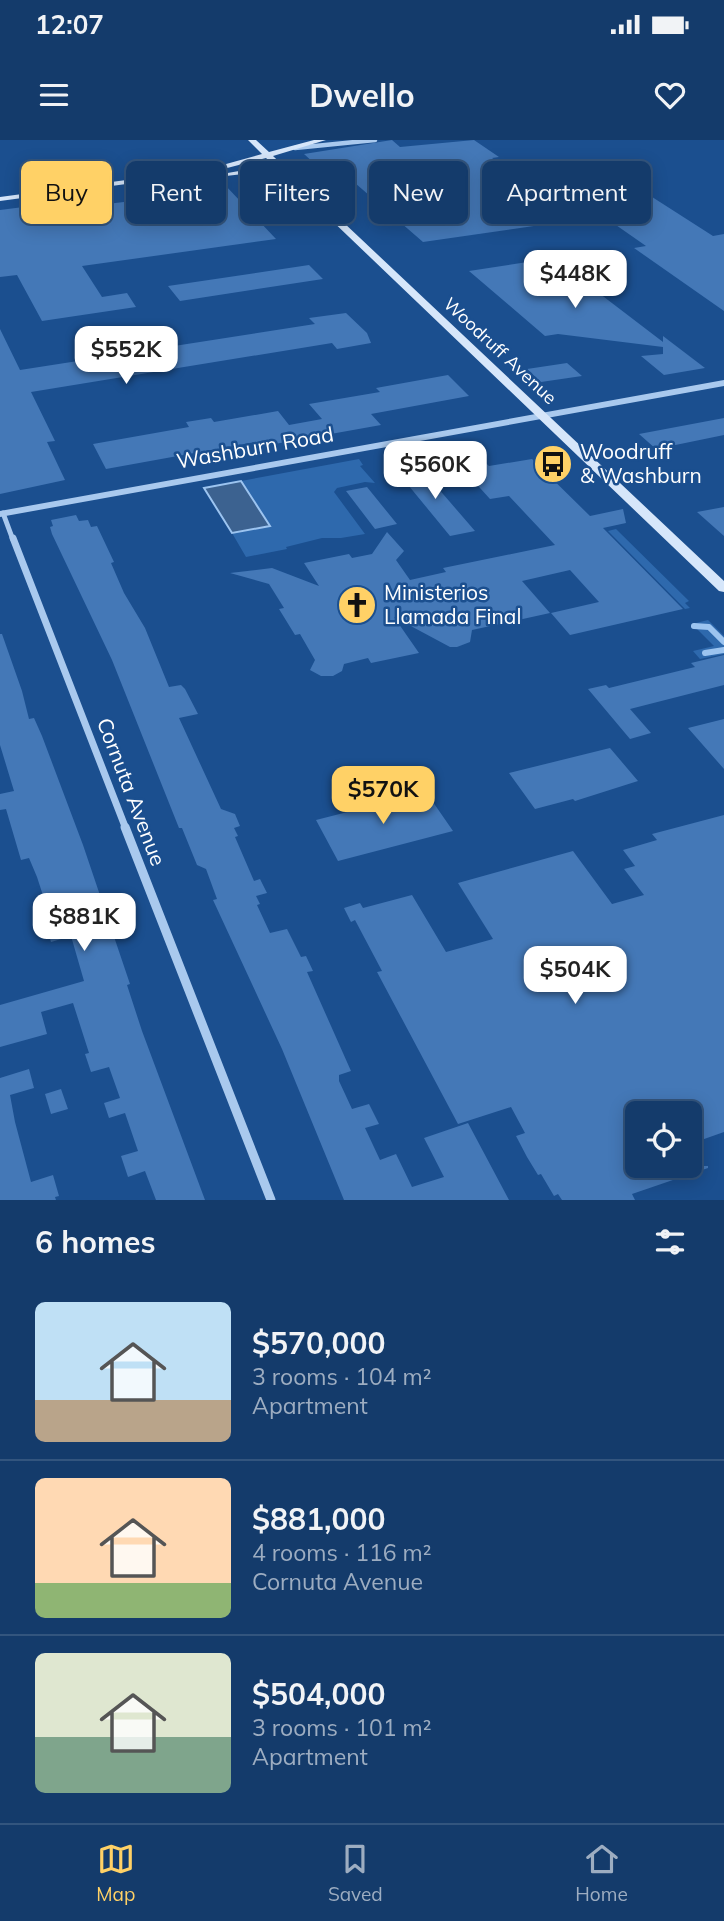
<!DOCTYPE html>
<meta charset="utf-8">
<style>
:root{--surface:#143b6b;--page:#214673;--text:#f1f3f6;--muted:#9dadc1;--line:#33557e;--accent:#ffd166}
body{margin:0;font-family:Mulish,sans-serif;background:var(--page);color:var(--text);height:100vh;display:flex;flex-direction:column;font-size:26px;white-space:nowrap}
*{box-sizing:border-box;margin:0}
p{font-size:23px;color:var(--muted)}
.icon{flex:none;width:38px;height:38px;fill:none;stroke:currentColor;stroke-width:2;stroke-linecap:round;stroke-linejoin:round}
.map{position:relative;height:1060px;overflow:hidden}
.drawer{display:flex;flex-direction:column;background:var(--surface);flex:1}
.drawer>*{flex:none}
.top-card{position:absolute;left:21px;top:21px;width:682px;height:63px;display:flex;gap:14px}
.tools{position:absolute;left:625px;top:961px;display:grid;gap:14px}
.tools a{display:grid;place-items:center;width:77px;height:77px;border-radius:10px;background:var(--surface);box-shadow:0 4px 18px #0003,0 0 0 2px var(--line);font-size:35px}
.price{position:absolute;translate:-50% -60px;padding:0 16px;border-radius:14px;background:#fff;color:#222;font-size:23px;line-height:46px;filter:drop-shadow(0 2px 4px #0008)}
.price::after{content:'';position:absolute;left:50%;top:42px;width:21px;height:16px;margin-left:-10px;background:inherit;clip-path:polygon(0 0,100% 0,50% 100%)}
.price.current{background:var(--accent);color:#111}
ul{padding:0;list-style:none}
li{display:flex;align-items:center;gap:21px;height:175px;padding:0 35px}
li+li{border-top:2px solid var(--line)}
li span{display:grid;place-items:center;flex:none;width:196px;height:140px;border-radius:10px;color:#555}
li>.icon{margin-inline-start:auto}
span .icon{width:84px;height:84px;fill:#fffc;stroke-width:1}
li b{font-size:30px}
h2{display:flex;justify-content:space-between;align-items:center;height:84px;padding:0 35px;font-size:30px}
.tag{padding:0 24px;border-radius:10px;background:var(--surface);box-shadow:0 4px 18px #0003,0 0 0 2px var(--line);font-size:24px;line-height:63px}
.tag.current{background:var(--accent);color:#111}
.status{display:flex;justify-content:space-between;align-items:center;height:49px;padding:0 35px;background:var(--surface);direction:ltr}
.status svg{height:19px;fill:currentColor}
header{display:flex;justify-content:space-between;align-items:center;height:91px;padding:0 35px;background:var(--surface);font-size:32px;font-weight:700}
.dock{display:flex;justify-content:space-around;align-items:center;height:98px;border-top:2px solid var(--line);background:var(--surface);font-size:19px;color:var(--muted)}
.dock a{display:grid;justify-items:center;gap:4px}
.dock .current{color:var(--accent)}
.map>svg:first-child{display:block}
</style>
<div class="status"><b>12:07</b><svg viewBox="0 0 49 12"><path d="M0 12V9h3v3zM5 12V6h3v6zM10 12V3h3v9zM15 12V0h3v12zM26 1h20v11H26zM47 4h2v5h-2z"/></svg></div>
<header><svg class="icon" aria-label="menu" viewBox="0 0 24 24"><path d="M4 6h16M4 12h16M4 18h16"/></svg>Dwello<svg class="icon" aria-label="heart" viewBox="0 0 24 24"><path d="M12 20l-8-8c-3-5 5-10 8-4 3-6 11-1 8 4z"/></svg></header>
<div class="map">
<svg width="724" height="1060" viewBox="0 0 724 1060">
<rect width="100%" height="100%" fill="#1b4f8f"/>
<path fill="#2e69ad" d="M359 319 363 325 360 326 375 343 365 342 337 348 334 352 365 394 341 398H322L286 407 287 409 246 417 232 393 270 385 241 341Z
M616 389 689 461 685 463 690 468 685 469 608 391Z
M708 480 724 496V514L700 519 693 511 714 506 692 484Z"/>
<path fill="#3c6290" stroke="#9cc4f0" stroke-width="2" d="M241 341 270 386 232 393 204 348Z"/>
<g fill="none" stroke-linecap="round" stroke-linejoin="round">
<path stroke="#9cc4f0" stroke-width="6" d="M694 486 709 487 724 502
M705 513 724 510"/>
</g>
<path fill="#4478b7" d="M392 0 400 7 474 0 499 17 492 18 524 41H519L556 68 649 55 713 96 724 94V171L634 108 646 106 603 76 423 102 355 43 338 45 304 14Z
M224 44 276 99 82 126 102 157 127 153 136 167 42 181 17 135 0 137V70L102 57 107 64 174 56 170 51Z
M553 118 663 202V196L705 228 664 235 641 216 663 214V207L558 194 545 196 469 131Z
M309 125 323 139 180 161 168 146Z
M346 173 367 193 371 203 337 209 332 203 31 252 55 301 47 302 65 340 0 354V189L20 230 315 184 309 178Z
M567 223 582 236 541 242 527 229Z
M448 235 469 256 371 274 381 285 258 307 255 302 106 329 93 304 189 287 186 282 211 278 214 282 278 271 289 285 322 279 309 264 380 252 376 248Z
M724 278V295L656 309 639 294Z
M473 311 489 326 532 319 590 376 623 369 626 383 603 388 683 469 570 495 551 473 599 462 570 430 522 441 550 473 472 490 470 502 457 507H450L394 477 419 513 371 523 368 518 344 524 342 531 333 536H321L310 530 315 520 300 494 295 495 279 469 284 468 269 444 230 433 272 428 319 446 304 423 349 414 352 418 372 414 387 392 404 411 396 420 410 440 446 432 443 428 555 405 509 356 490 359 450 315Z
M418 325 475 391 450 396 395 329Z
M367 347 397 384 375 389 346 351Z
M724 367V396L697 372Z
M76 375 79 381 88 380 91 387 97 386 114 422 111 423 124 453 145 488 169 547 181 545 185 549 198 574 179 578 221 669 235 674 240 686 234 688 238 696 235 697 254 741 260 739 267 753 256 756 260 764 257 765 270 793 287 789 301 817 306 816 313 831 307 832 351 931 339 935V941L352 969 369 964 379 984 365 988 380 1020 396 1014 412 1047 444 1037 424 998 468 983 509 1060H344L282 909 213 760 217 759 206 729 197 725 182 688H179L112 520 52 394 50 387 53 386 51 380Z
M0 494H2L22 551 29 579 34 578 42 596 83 705 130 844 127 845 142 891 205 1060H156L145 1031 128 1037 121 1016 138 1011 125 973 109 978 104 963 120 958 109 927 91 932 85 914 89 913 73 863 41 872 47 894 0 907V865L84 841 71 796 51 802 45 782 51 780 37 737 29 718 21 720 6 669 0 670V654L14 651 0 605Z
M724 515V545L630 569 651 593 630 599 588 549 606 545 609 548 695 527 691 523Z
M724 579V629L688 588Z
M610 608 638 641 575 661 573 659 535 669 509 633Z
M426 652 453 691 338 721 316 680Z
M724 675V992L690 1004V973H637V1026H708V1028L632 1054 635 1060H562L558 1054 554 1056 541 1034 538 1035 527 1017 516 996 525 993 511 967 458 984 377 832 382 831 355 780 351 782 344 768 360 763 363 768 412 755 446 812 493 799 458 743 573 711 612 764 644 755 624 729 635 726 623 710 657 700 652 694Z
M29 929 34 948 10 955 15 982 31 1042 53 1035 59 1056 55 1057 56 1060H0V938Z
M61 949 68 969 51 974 45 954Z"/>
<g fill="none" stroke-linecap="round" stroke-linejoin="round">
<path stroke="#a9c9ee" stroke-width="4.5" d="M295 8 375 0"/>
<path stroke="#a9c9ee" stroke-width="5" d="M3 373 13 400"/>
<path stroke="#a9c9ee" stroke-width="7" d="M13 398 126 689"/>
<path stroke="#a9c9ee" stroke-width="9" d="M125 687 271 1060"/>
<path fill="#a9c9ee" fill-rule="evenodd" d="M724 240V246L0 377V371Z"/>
<path fill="#d6e6fa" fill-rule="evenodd" d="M248 0H256L269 12 314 0H326L273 16 724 441V452L719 451 279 30 226 36 222 34 274 25 266 18 208 33 0 61V57L208 29 262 14Z"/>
</g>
<defs>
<symbol id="bus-disc" viewBox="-11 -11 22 22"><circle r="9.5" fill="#ffd166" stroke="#1b4f8f"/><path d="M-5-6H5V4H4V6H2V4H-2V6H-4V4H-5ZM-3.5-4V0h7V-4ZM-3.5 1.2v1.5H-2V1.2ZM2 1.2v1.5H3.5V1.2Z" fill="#111"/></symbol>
<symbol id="church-disc" viewBox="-11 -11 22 22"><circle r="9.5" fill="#ffd166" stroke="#1b4f8f"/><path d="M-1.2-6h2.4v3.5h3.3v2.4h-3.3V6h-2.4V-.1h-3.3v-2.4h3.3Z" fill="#111"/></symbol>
</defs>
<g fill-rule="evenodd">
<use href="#bus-disc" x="531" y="302" width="44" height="44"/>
<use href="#church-disc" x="335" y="443" width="44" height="44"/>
</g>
<g text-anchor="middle" stroke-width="5" stroke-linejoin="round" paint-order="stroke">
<g font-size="18" fill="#fff" stroke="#1b4f8f">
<text transform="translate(500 211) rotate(43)" y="6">Woodruff Avenue</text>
</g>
<g font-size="21" fill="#fff" stroke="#1b4f8f">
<text transform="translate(255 308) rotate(-10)" y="7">Washburn Road</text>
<text transform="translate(131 652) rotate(69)" y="7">Cornuta Avenue</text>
</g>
<g font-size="21" fill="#fff" stroke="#1b4f8f" text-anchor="start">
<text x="580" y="319">Woodruff<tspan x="580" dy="24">&amp; Washburn</tspan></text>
<text x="384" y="460">Ministerios<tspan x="384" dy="24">Llamada Final</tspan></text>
</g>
</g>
</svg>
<div class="tools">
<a><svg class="icon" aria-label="locate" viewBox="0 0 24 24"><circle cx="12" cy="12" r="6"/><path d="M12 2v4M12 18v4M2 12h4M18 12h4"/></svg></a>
</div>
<b class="price" style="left:575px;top:170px">$448K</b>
<b class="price" style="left:126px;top:246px">$552K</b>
<b class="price" style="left:435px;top:361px">$560K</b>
<b class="price current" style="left:383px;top:686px">$570K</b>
<b class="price" style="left:84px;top:813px">$881K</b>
<b class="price" style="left:575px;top:866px">$504K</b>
<div class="top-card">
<a class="tag current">Buy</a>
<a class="tag">Rent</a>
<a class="tag">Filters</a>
<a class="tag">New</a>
<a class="tag">Apartment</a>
</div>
</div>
<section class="drawer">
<h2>6 homes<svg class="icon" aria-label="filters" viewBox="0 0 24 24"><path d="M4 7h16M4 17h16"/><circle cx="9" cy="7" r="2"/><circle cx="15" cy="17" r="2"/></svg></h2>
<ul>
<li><span style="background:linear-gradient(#bfe0f5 70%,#b9a48a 0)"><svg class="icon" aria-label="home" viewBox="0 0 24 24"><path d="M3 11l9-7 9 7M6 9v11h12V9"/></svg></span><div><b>$570,000</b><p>3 rooms · 104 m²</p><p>Apartment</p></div></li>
<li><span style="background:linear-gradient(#ffd9b3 75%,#8fb573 0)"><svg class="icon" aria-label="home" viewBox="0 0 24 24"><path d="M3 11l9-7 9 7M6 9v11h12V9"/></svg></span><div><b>$881,000</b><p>4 rooms · 116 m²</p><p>Cornuta Avenue</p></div></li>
<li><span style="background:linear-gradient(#dfe7d0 60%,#7fa58c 0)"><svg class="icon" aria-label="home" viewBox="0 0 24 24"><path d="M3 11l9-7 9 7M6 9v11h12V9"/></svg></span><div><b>$504,000</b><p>3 rooms · 101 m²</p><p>Apartment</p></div></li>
</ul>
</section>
<nav class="dock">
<a class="current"><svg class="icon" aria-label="map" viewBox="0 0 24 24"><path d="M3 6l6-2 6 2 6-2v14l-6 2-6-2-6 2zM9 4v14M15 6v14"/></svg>Map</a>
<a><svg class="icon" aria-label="saved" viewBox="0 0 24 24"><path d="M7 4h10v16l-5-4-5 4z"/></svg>Saved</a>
<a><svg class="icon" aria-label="home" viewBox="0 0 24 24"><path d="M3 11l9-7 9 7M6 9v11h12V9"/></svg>Home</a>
</nav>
